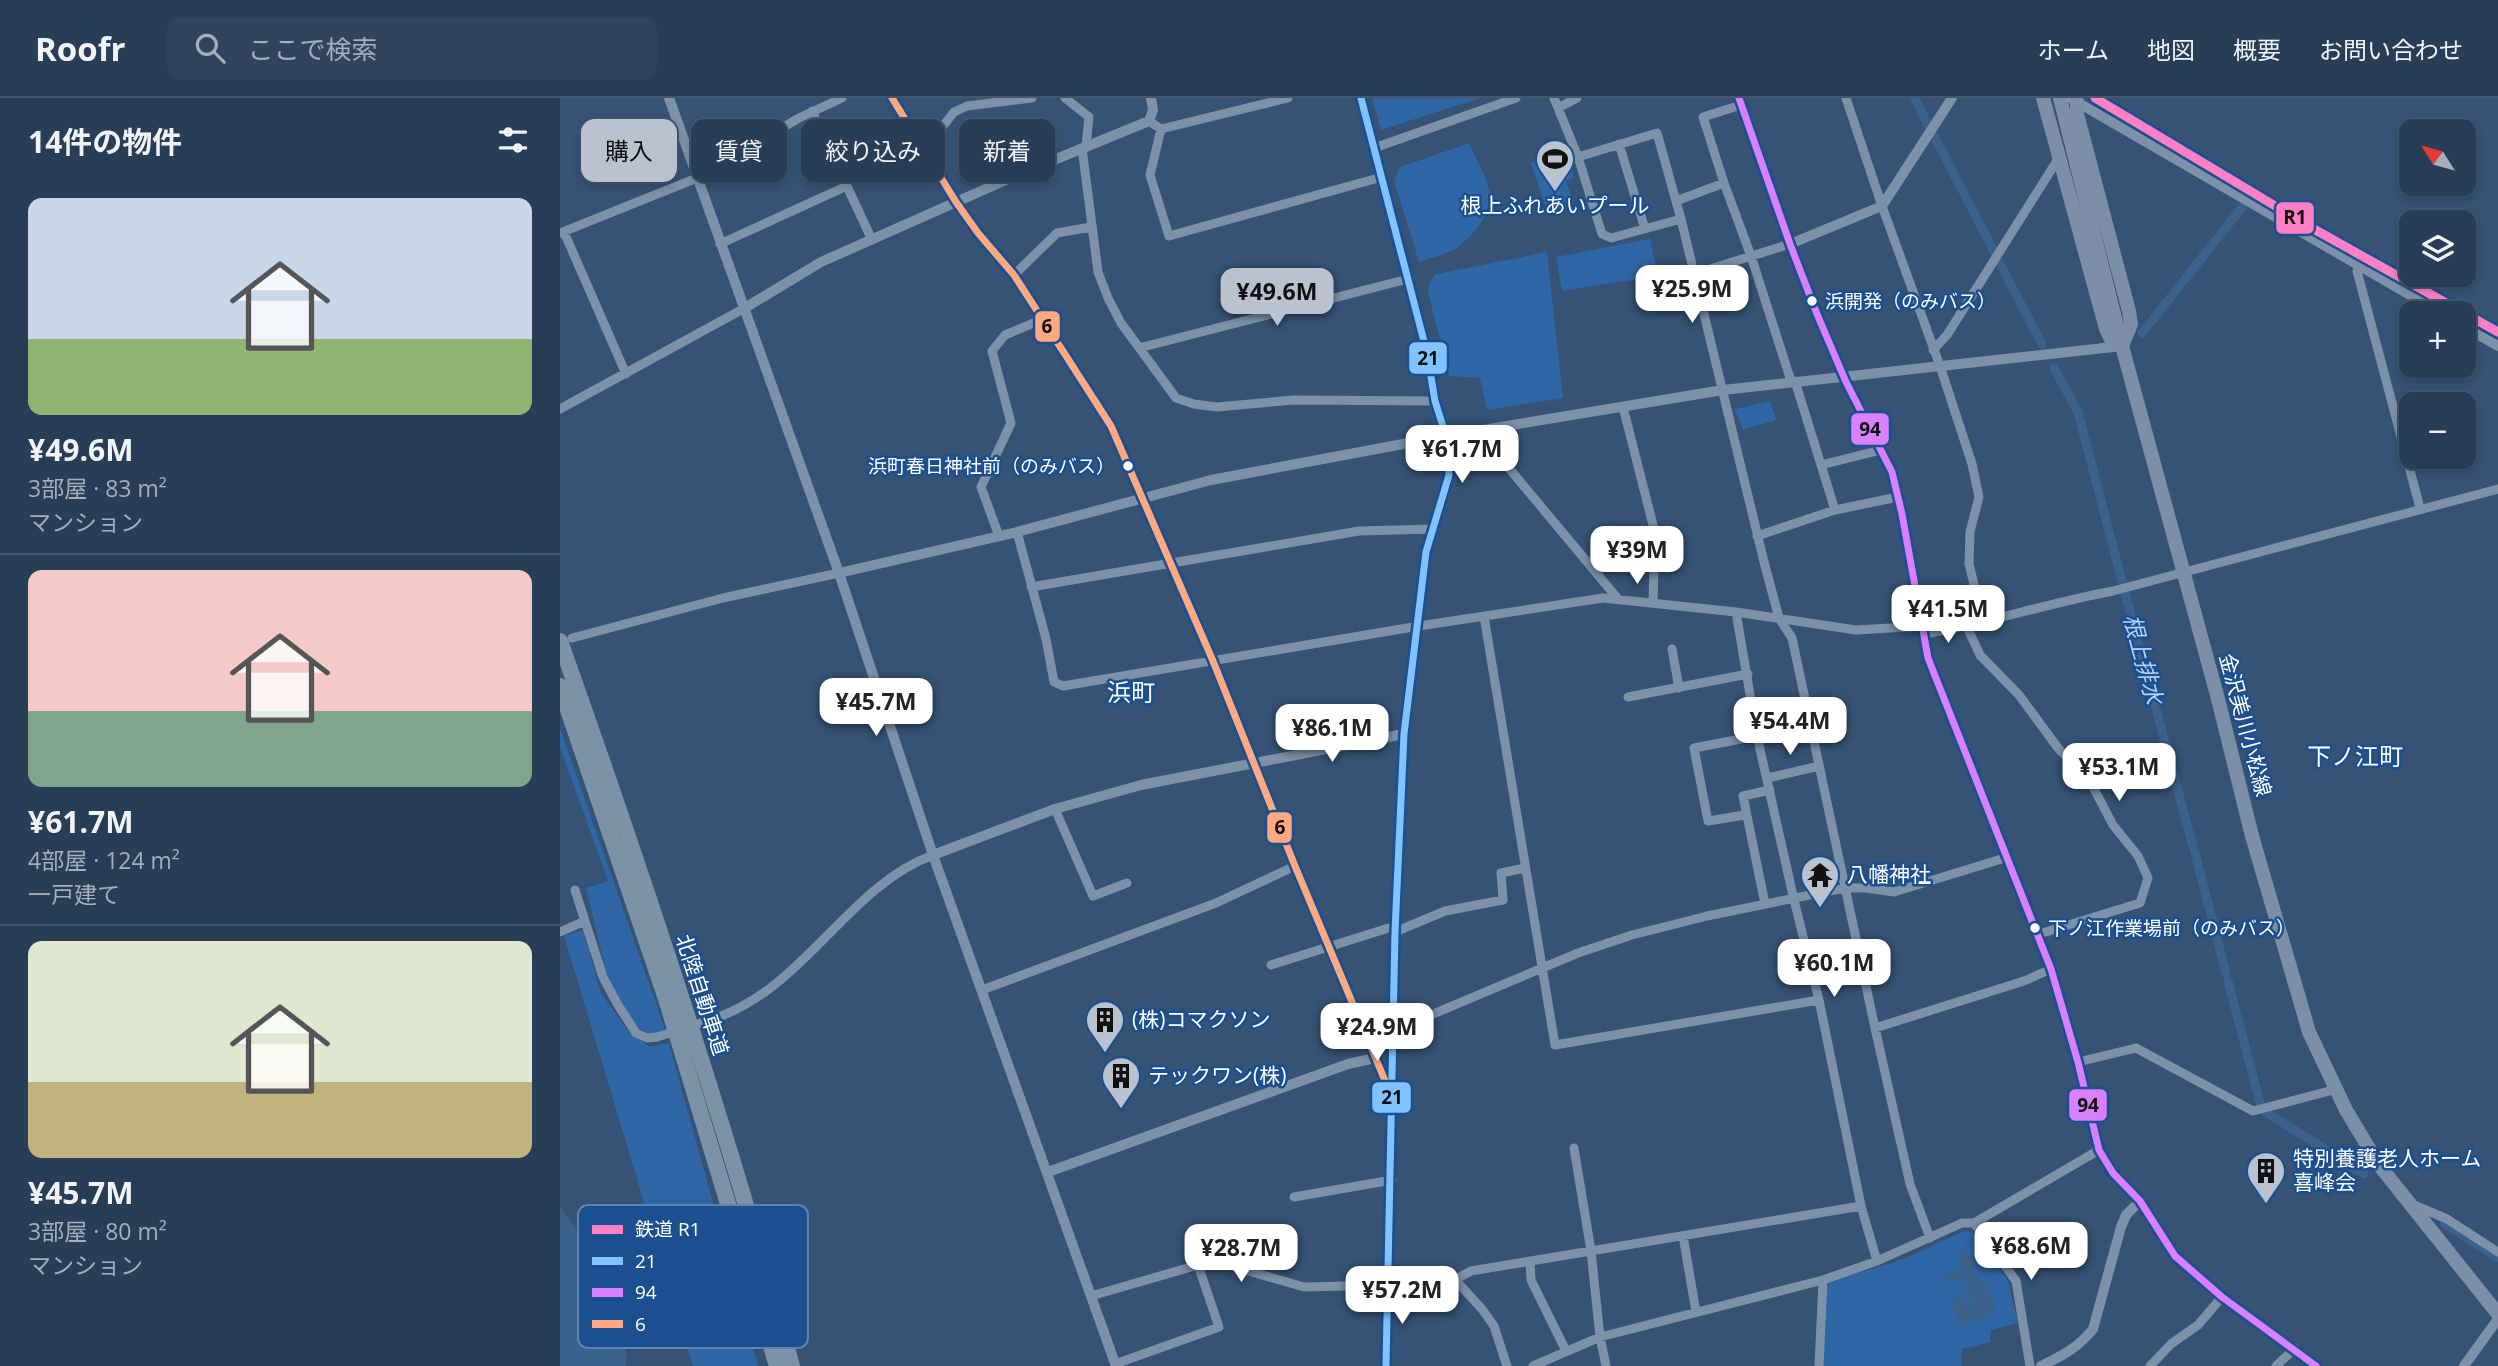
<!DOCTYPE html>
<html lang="ja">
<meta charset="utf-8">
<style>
:root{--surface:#283e57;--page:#30455d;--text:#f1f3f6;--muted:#a5aeba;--line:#44576d;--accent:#b9c2ce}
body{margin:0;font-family:"Open Sans","Noto Sans JP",sans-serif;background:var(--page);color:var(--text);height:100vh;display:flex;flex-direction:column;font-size:26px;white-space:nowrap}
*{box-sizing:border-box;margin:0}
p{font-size:23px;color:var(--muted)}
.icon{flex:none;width:38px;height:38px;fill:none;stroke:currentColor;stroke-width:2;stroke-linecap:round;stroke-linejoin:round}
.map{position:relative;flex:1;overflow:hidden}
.details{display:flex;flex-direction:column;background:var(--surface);width:560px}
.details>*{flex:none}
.guide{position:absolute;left:21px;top:21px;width:665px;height:63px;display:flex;gap:14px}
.needle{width:46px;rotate:307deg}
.fabs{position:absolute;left:1839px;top:21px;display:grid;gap:14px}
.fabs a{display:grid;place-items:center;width:77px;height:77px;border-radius:14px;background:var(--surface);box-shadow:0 4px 10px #0003,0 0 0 2px var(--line);font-size:35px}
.price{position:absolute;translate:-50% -60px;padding:0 16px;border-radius:14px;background:#fff;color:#222;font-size:23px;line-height:46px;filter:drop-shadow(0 2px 4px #0008)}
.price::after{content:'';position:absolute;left:50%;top:42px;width:21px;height:16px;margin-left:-10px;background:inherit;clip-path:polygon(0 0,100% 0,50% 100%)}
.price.current{background:var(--accent);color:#111}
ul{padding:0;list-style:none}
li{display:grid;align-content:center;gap:14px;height:371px;padding:0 28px}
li+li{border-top:2px solid var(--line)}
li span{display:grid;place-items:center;height:217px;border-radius:14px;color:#555}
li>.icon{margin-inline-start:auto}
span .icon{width:126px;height:126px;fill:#fffc;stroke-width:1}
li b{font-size:30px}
h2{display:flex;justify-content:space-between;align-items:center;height:84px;padding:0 28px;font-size:30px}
.tag{padding:0 24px;border-radius:14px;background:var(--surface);box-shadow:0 4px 10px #0003,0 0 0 2px var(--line);font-size:24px;line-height:63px}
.tag.current{background:var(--accent);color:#111}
header{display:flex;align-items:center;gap:42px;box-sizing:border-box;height:98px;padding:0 35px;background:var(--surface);border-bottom:2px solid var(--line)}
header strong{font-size:33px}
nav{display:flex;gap:38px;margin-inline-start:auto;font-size:24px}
.search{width:490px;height:63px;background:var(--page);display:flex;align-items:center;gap:18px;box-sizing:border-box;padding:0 24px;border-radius:14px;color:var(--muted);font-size:26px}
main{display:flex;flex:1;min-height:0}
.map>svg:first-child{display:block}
</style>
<header>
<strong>Roofr</strong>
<div class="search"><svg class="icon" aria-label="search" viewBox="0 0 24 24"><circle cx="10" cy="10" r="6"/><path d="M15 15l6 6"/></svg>ここで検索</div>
<nav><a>ホーム</a><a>地図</a><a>概要</a><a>お問い合わせ</a></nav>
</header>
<main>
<section class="details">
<h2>14件の物件<svg class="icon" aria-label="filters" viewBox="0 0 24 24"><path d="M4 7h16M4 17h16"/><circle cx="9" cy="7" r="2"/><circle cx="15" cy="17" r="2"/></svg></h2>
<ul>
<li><span style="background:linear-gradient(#c9d6e8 65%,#8fb573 0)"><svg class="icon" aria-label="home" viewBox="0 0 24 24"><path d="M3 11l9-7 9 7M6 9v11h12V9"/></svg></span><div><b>¥49.6M</b><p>3部屋 · 83 m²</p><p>マンション</p></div></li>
<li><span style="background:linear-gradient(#f6c9c9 65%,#7fa58c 0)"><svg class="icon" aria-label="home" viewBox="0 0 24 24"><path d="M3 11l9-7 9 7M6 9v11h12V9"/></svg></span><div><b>¥61.7M</b><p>4部屋 · 124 m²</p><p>一戸建て</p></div></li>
<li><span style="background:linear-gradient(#dfe7d0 65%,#c2b280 0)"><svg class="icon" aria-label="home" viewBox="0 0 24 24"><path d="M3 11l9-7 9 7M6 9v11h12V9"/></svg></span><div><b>¥45.7M</b><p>3部屋 · 80 m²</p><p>マンション</p></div></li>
</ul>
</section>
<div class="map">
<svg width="1938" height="1268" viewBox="0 0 1938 1268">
<rect width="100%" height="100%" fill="#365274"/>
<path fill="#2f66a5" d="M812 0H920L821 32Z
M909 45C915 59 925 75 929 91 934 113 913 140 895 151 885 157 870 160 859 164L834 83 840 69Z
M1004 53 1014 80 1006 83 1014 106 988 116 971 65Z
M1090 141 1098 178 1002 193 996 159Z
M987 154 1003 300 927 312 920 280 889 278 868 194 869 185 876 176Z
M1210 303 1216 322 1183 332 1175 311Z
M0 630 105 931 94 936 84 934 74 926 47 878 26 790 48 783 0 649Z
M23 832 41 895 69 934 90 949 109 945 198 1268H133L4 838Z
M1404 1133 1414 1134 1448 1183 1458 1225 1431 1232 1430 1244 1402 1251 1401 1268H1263L1265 1192 1271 1183 1341 1162Z"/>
<path fill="#3b618d" d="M0 1109C42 1168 70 1190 66 1268H0Z
M1401 1152 1412 1158 1415 1168 1413 1175C1424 1184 1438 1198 1434 1215L1431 1212 1427 1218 1430 1221 1419 1222 1405 1229 1396 1219 1392 1202 1397 1196 1411 1206 1410 1197 1402 1182 1387 1183 1383 1178 1400 1167 1398 1154Z"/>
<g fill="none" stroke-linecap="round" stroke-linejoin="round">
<path stroke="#3b618d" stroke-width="9" d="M1355 0 1369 29
M1374 38 1436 157
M1438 162 1482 246
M1582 235 1683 108
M1494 270 1518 314 1563 487
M1565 495 1633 749
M1635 755 1666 875
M1668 883 1700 1005
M1706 1014 1804 1076
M1884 1125 1938 1160"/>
<path stroke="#7d92a8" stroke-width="9" d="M332 0 396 104 418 135 454 177 551 328 653 563 735 768 831 998
M505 0 529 19 526 48
M994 0 1018 59 1042 136 1051 140 1121 121 1204 464 1219 520 1232 540 1315 930 1350 1086 1370 1140
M1286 0 1322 108 1380 268 1412 366 1419 399 1410 434 1409 466 1423 523
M998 10 1017 0
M252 13 312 142
M589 23 601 31 728 0
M601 31 590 77 609 138 822 79
M357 40 383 28 394 14 407 8 472 0
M1059 46 1085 131
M522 50 538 174 548 200 561 225 616 300 634 306 657 309 733 302 875 303
M814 50 956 0
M335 58 361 47
M1018 59 1097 35 1121 121
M1164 85 1191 158 1231 283
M1116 103 1164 85 1143 19 1181 7
M4 134 66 276
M0 135 137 80 239 20 282 0
M160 146 287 88
M1800 169 1797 173 1860 410
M1134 176 1230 146
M454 177 497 135 531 129
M579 250 848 181
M1373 252 1387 237 1500 58
M1235 283 1275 412
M1063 309 1095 435 1093 504
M0 311 183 211
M918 333 1058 501
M1261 367 1321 352
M457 434 486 541 494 584 503 588 859 528 1043 500 1176 514 1296 532 1364 528
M439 438 421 389 451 325 432 253 445 237 483 221
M1197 438 1275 412 1338 399
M471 489 799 433 873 431
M1176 514 1197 638 1234 802 1259 902 1301 1108 1317 1163
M924 518 995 947 1259 902
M1407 529 1420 557 1459 597 1498 650 1532 687 1553 727 1578 758 1588 780 1580 805 1479 836
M1365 536C1428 525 1489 505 1553 493L1938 391
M12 540 163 500 279 475
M1112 551 1119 590
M1068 599 1188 576
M1208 680 1259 668
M495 711 533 798 567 785
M1185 717 1148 723 1134 650 1197 638
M15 792 43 879 58 907 76 935 87 940 97 939
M1205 806 1183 698 1210 692
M0 834 25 823
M835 834 885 813 943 802 941 775 965 770
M711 867 835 828
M422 892 656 805 735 768
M150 922C244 893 286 789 373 757
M1315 930 1464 883 1491 871
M809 943 1018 855 1072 837 1147 818 1284 790H1305L1334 794 1448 759
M1518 964 1576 950 1693 1013 1777 991
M1014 1050 1031 1153 1040 1239 1046 1268
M734 1099 832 1082
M1854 1107 1887 1121 1938 1154
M1414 1125 1456 1183 1470 1268
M1123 1138 1136 1214
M970 1163 971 1182 1006 1253
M896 1181 911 1173 1301 1108
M531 1198 638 1167H668L744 1189 828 1187 881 1172 887 1173 922 1211 934 1228 947 1268
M555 1266 659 1229 638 1167
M826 1268 835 834 844 636 866 454 889 377 886 338
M973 1268 1040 1239 1263 1182 1317 1163 1402 1125H1414L1539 1052
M1259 1268 1263 1182
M1590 1268 1611 1246 1638 1227 1662 1199
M1716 1268 1735 1250"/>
<path stroke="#7d92a8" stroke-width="10" d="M109 0 279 475 373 757 556 1268
M801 0 867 255 875 303 886 338
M1179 0 1230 146 1257 216 1286 284 1332 374 1342 416 1368 560 1491 871 1518 964 1539 1052 1553 1075 1580 1103 1615 1158 1662 1199 1756 1268
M1510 0 1881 215
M1230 146 1322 108 1392 0
M183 211 261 164 457 77 589 23 593 12 591 0
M1904 229 1938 248
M279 475 457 434 651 382 886 338 1163 292 1562 248
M373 757 495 711 581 687 844 636
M488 1074 788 966 815 960
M1481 1268C1502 1258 1519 1249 1533 1231L1561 1129 1566 1117 1580 1103
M1904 1268 1938 1221"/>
<path stroke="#7d8ea7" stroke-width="14" d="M1483 0 1546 231 1552 243 1562 248 1571 226 1569 213 1517 16V4
M1500 0 1562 248 1658 601 1692 738 1749 934 1786 1012 1819 1067 1938 1216"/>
<path stroke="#7e92a7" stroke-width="16" d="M0 543C85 782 165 1023 232 1268
M0 588 106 901 217 1268"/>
<path stroke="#7d92a8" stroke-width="9" d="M97 939 150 922"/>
<defs>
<path id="bus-1" d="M801 0 867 255 875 303 886 338 889 377 866 454 844 636 835 834 826 1268"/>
<path id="bus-2" d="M1179 0 1230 146 1257 216 1286 284 1332 374 1342 416 1368 560 1491 871 1518 964 1539 1052 1553 1075 1580 1103 1615 1158 1662 1199 1756 1268"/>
<path id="bus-3" d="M332 0 396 104 418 135 454 177 551 328 653 563 735 768 826 985"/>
</defs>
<use href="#bus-1" stroke="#1b4f8f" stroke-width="12"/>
<use href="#bus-2" stroke="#1b4f8f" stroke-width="12"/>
<use href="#bus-3" stroke="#1b4f8f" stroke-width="12"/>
<use href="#bus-1" stroke="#80c4ff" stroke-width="7"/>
<use href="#bus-2" stroke="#d880ff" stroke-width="7"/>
<use href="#bus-3" stroke="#ffa980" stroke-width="7"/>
<defs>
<path id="rail-1" d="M1535 0 1752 130 1938 234"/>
</defs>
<use href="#rail-1" stroke="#1b4f8f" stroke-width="14"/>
<use href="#rail-1" stroke="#ff80c5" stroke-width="9"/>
</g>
<defs>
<symbol id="stadium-pin" viewBox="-11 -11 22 30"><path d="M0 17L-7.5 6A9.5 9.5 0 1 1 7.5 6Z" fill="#b9c2ce" stroke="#1b4f8f"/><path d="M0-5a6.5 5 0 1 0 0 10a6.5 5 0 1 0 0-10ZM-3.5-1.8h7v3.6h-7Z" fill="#111"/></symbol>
<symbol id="temple-pin" viewBox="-11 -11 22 30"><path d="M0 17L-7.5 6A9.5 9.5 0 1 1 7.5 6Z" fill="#b9c2ce" stroke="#1b4f8f"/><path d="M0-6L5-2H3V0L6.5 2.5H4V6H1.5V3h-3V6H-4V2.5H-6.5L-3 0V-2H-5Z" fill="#111"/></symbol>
<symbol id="building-pin" viewBox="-11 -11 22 30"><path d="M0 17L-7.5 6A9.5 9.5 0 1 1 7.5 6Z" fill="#b9c2ce" stroke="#1b4f8f"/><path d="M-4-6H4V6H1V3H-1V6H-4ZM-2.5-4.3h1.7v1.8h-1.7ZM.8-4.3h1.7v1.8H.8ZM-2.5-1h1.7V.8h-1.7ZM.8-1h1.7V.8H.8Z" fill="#111"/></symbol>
</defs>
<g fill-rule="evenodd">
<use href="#stadium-pin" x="973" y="39" width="44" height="60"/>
<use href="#temple-pin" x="1238" y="755" width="44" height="60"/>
<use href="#building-pin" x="523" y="900" width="44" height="60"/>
<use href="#building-pin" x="539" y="956" width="44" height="60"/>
<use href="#building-pin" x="1684" y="1051" width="44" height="60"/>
</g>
<g fill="#fff" stroke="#1b4f8f" stroke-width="2.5">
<circle cx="1252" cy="203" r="6"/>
<circle cx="568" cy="368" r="6"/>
<circle cx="1475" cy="830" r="6"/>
</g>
<g text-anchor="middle" stroke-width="5" stroke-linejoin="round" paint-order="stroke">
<g font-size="19" fill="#fff" stroke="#1b4f8f" text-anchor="start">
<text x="1265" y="210">浜開発（のみバス）</text>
<text x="555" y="375" text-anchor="end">浜町春日神社前（のみバス）</text>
<text x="1488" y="837">下ノ江作業場前（のみバス）</text>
</g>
<g font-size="21" fill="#fff" stroke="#1b4f8f" text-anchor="start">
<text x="995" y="115" text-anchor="middle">根上ふれあいプール</text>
<text x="1287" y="784">八幡神社</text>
<text x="572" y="929">(株)コマクソン</text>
<text x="588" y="985">テックワン(株)</text>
<text x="1733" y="1068">特別養護老人ホーム<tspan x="1733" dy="24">喜峰会</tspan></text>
</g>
<g font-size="21" fill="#fff" stroke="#1b4f8f">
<text transform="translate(1685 627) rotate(75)" y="7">金沢美川小松線</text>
<text transform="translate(142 897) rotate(72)" y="7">北陸自動車道</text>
</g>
<g font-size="23" font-style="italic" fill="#b5d3f5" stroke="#1b4f8f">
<text transform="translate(1583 561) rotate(75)" y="8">根上排水</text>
</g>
<g font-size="24" fill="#fff" stroke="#1b4f8f">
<text x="571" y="603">浜町</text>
<text x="1795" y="667">下ノ江町</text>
</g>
</g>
<rect x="18" y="1107" width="230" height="143" rx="10" fill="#1b4f8f" stroke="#5f84b1" stroke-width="2"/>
<rect x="32" y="1127" width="31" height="9" fill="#ff80c5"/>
<rect x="32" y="1159" width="31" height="8" fill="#80c4ff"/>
<rect x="32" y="1190" width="31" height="9" fill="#d880ff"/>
<rect x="32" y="1222" width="31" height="8" fill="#ffa980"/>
<g font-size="19" fill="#fff">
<text x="75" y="1138">鉄道 R1</text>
<text x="75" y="1170">21</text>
<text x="75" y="1201">94</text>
<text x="75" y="1233">6</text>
</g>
<g stroke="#1b4f8f" stroke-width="2.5">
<rect x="1715" y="103" width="40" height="34" rx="7" fill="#ff80c5"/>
<rect x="474" y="212" width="27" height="33" rx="7" fill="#ffa980"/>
<rect x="848" y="243" width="40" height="34" rx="7" fill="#80c4ff"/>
<rect x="1290" y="314" width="40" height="34" rx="7" fill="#d880ff"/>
<rect x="706" y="713" width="27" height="33" rx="7" fill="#ffa980"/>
<rect x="811" y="983" width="41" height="33" rx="7" fill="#80c4ff"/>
<rect x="1508" y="990" width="40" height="34" rx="7" fill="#d880ff"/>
</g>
<g font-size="19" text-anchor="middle" font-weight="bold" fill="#111">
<text x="1735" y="126">R1</text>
<text x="487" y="235">6</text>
<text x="868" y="267">21</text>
<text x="1310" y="338">94</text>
<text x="720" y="736">6</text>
<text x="832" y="1006">21</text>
<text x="1528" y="1014">94</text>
</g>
</svg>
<div class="fabs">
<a><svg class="needle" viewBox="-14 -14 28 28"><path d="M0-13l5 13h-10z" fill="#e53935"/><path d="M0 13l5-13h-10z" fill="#a5aeba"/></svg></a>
<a><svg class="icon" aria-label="layers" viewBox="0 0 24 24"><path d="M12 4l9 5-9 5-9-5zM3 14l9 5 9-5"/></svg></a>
<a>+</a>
<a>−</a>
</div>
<b class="price" style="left:1132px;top:227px">¥25.9M</b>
<b class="price current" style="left:717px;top:230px">¥49.6M</b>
<b class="price" style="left:902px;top:387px">¥61.7M</b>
<b class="price" style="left:1077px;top:488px">¥39M</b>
<b class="price" style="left:1388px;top:547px">¥41.5M</b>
<b class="price" style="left:316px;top:640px">¥45.7M</b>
<b class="price" style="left:1230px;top:659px">¥54.4M</b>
<b class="price" style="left:772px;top:666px">¥86.1M</b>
<b class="price" style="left:1559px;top:705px">¥53.1M</b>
<b class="price" style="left:1274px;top:901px">¥60.1M</b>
<b class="price" style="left:817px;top:965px">¥24.9M</b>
<b class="price" style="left:1471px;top:1184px">¥68.6M</b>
<b class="price" style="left:681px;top:1186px">¥28.7M</b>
<b class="price" style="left:842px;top:1228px">¥57.2M</b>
<div class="guide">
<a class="tag current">購入</a>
<a class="tag">賃貸</a>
<a class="tag">絞り込み</a>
<a class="tag">新着</a>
</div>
</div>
</main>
